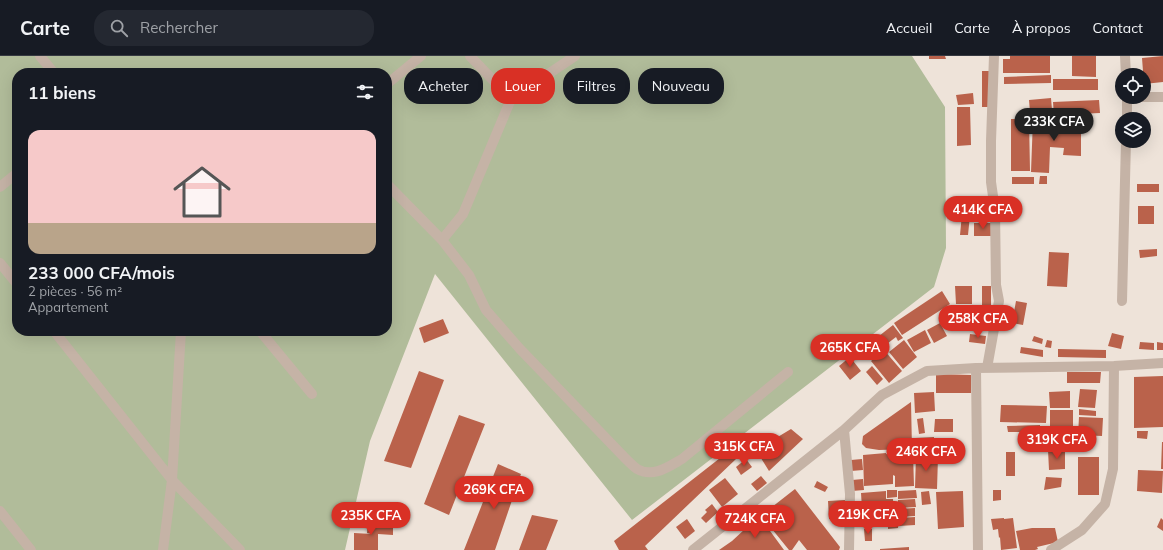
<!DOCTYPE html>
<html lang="fr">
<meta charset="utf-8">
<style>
:root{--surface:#171b24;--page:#242831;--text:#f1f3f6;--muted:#9ea1a6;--line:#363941;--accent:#d93025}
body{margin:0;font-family:Mulish,sans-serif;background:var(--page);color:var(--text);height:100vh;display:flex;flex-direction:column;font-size:15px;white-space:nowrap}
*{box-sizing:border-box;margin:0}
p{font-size:13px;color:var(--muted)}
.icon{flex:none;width:22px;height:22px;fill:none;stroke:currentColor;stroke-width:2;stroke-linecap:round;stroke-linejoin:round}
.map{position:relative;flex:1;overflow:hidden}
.sheet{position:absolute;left:12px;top:12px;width:380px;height:268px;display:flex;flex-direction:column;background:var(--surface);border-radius:16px;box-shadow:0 4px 16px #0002}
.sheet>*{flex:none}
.hud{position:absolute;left:404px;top:12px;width:380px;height:36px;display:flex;gap:8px}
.buttons{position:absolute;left:1115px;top:12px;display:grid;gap:8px}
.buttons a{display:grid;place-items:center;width:36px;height:36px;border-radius:50%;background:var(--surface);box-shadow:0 4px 16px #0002;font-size:20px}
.price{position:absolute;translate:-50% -34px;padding:0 9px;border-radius:14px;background:var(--accent);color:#fff;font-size:13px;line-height:26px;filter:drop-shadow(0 1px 2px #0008)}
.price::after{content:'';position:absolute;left:50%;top:24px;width:12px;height:9px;margin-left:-6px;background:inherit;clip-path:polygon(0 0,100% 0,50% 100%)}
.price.current{background:#222;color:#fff}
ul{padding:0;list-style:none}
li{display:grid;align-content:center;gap:8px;height:212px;padding:0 16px}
li span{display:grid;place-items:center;height:124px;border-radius:12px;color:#555}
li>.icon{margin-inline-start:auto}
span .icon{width:72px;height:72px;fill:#fffc;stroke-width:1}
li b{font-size:17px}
h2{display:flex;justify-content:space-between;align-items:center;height:48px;padding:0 16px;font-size:17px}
.chip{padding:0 14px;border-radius:16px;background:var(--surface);box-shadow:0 4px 16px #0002;font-size:14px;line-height:36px}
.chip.current{background:var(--accent);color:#fff}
header{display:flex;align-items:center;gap:24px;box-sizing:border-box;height:56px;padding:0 20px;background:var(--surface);border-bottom:1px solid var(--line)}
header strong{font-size:19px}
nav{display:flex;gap:22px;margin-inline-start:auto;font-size:14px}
.search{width:280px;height:36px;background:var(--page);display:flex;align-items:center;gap:10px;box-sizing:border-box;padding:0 14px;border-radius:16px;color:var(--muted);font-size:15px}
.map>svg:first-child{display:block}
</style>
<header>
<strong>Carte</strong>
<div class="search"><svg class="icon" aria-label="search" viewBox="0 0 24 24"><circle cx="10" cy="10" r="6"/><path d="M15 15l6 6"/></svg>Rechercher</div>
<nav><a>Accueil</a><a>Carte</a><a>À propos</a><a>Contact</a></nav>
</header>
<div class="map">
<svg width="1163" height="494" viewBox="0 0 1163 494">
<rect width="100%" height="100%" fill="#eee3d9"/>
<path fill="#b1bc9a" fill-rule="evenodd" d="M0 0H912L945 51 946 192 934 231 632 464 435 218 370 385 345 494H0ZM17 17H387V275H17Z"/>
<path fill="#ba624b" d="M929 0H945L946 3H929Z
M1010 0H1050V17H1003V3H1010Z
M1072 0H1096V21L1072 20Z
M1163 0V26L1144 28 1142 2Z
M982 15H989L990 51H982Z
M1051 19V27L1004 28V21Z
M1053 23H1098V34H1053Z
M973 37 974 48 958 49 956 39Z
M1051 42 1052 54 1030 56 1029 44Z
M1099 44 1100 57 1054 59 1053 46Z
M957 51H970L971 89 957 90Z
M1011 63H1029L1030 115H1011Z
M1033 63 1050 64V66H1081V100L1063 99 1064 92 1050 91 1049 117 1031 116Z
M1040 120H1047V128H1039Z
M1012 121H1034V128H1012Z
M1137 128H1159V136H1137Z
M961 149H968V156H961Z
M1138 150H1154V168H1138Z
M962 158 970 159 968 179H960Z
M974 167H992V180H974Z
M1157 193V200L1140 202 1139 194Z
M1049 196 1069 197 1067 231 1047 230Z
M955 230H972V248H956Z
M982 230H991V249H982Z
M942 235 950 248 902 279 894 267Z
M1016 245 1027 247 1023 269 1012 267Z
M443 263 449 277 424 287 419 272Z
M940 267 947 280 934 287 927 274Z
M893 269 903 282 898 285 896 281 871 300 865 291Z
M925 274 931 287 914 296 907 284Z
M1112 277 1124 280 1121 293 1108 290Z
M970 278 986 280 985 288 969 286Z
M1034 280 1043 283 1042 288 1032 285Z
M904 284 917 301 903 313 889 296Z
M1047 284 1052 285 1051 292 1045 291Z
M1140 286 1154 287V294L1139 293Z
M1157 286 1163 287V294H1157Z
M1021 291 1043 294V301L1020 297Z
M1058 293 1106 294V302L1058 301Z
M884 294 902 315 889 327 871 305Z
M850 301 861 315 850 324 839 310Z
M872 310 883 323 877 329 866 316Z
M419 315 444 324 411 412 384 405Z
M1067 316H1101L1100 327H1067Z
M936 318 971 319V337H936Z
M1163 320V371L1134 372V321Z
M1080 333 1097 334 1095 352 1078 351Z
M1070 335V352H1050L1049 336Z
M934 336 935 355 915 357 914 337Z
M911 346 912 393 879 394 866 392 862 388 863 380Z
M1001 349 1047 350 1046 367 1000 366Z
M1079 353 1096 355V360L1079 359Z
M1050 354H1073V392H1050Z
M459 359 485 368 449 459 424 448Z
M1079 361 1103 362 1102 380 1078 379Z
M923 362 925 377 919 378 917 363Z
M935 363H953V376H934Z
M1040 369V376H1008L1007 370Z
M791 373 803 383 769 415 756 394Z
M1137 375H1148L1147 383 1137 382Z
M934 381V394L916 395 915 382Z
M1077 383H1094V390H1077Z
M1162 386H1163V413H1161Z
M1048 394H1065V413L1049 414Z
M729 395 736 403 645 490 648 494H619L614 485Z
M1006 396H1015V420H1006Z
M886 397V398L893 399 913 398 914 430 895 431V420L893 419V428L864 430 863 399Z
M916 400 938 401 937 433 915 432Z
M1078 401H1099V439H1078Z
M746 403 752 411 741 419 736 411Z
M862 403 863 414 851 415V404Z
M498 408 521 418 495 494H464Z
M1138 414 1163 415 1162 437 1137 435Z
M761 420 767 427 757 435 751 428Z
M1046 421 1062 422 1061 431 1044 434Z
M725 422 738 438 722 451 709 434Z
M863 423 864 434 852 435V424Z
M817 425 828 431 825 436 814 431Z
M795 433 840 491 839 494H807L799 484 792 494H789L759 457 772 451Z
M887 434H897V441L887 442Z
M916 434 917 442 898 443V435Z
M993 434H1001V444L993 445Z
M886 435V443H893L894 459 887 460 888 466 898 465V472L888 473V468L863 469 861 437Z
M929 435 931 448 922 449 921 436Z
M963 435 964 471 938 473 936 436Z
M915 443 916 451 898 452V444Z
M845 444 846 462 829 463 828 445Z
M712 448 718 456 706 467 701 462 707 456 705 454Z
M915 452V460L899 461 898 453Z
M532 459 558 464 546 494H519Z
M759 460 784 494H719L732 485Z
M915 461V469L899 470V462Z
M1004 462V463L1013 462 1017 492 1001 494 1000 481 999 482 998 473 993 474 991 463Z
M1161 462 1163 464V475L1157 471Z
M687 463 695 475 685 483 676 471Z
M368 464 379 465V469L393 470V479L378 478V494H354V477L372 478 367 477Z
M1032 472H1055L1058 486 1037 491 1038 493 1035 494H1020L1016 475Z
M864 473H872V485H865Z
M909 491V494H880V493Z"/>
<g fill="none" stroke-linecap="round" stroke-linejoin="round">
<path stroke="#c5b3a6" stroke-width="10" d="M40 0 54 17
M470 0 511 43
M1125 0 1126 19
M387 28 421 0
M1131 41H1163
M1127 63V41
M387 128 442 184 469 219 486 254 520 293 625 402C628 405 633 410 637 413 653 422 668 411 682 403L788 316
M0 131 17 117
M442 184 463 158 511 43 575 0
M0 207 17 228
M1122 245 1126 85
M54 275 172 424 240 494
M260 275 312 338
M976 312 978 494
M987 312 999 245 996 229 995 154 991 126V85L994 0
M844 374 850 438 849 494
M0 455 31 494
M163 494 172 424 181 275
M693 494 844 374 882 339 927 315 976 312 1114 310 1163 307
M1051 494 1082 474 1105 448 1113 413 1114 310"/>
</g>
</svg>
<div class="buttons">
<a><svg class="icon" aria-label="locate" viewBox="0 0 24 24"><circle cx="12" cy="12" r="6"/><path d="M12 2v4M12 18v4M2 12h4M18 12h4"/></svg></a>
<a><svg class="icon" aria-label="layers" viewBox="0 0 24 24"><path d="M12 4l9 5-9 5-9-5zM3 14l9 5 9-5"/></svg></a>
</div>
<b class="price current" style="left:1054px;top:86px">233K CFA</b>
<b class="price" style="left:983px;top:174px">414K CFA</b>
<b class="price" style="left:978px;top:283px">258K CFA</b>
<b class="price" style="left:850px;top:312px">265K CFA</b>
<b class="price" style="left:1057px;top:404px">319K CFA</b>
<b class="price" style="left:744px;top:411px">315K CFA</b>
<b class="price" style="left:926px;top:416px">246K CFA</b>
<b class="price" style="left:494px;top:454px">269K CFA</b>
<b class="price" style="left:868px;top:479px">219K CFA</b>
<b class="price" style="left:371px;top:480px">235K CFA</b>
<b class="price" style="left:755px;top:483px">724K CFA</b>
<div class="hud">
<a class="chip">Acheter</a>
<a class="chip current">Louer</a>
<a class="chip">Filtres</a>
<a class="chip">Nouveau</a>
</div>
<section class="sheet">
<h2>11 biens<svg class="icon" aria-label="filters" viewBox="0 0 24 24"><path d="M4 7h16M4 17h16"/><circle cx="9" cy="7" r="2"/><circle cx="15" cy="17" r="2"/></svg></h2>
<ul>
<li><span style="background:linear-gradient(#f6c9c9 75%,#b9a48a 0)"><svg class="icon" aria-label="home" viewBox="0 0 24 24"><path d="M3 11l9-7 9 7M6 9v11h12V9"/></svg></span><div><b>233 000 CFA/mois</b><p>2 pièces · 56 m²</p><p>Appartement</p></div></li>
</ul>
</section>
</div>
